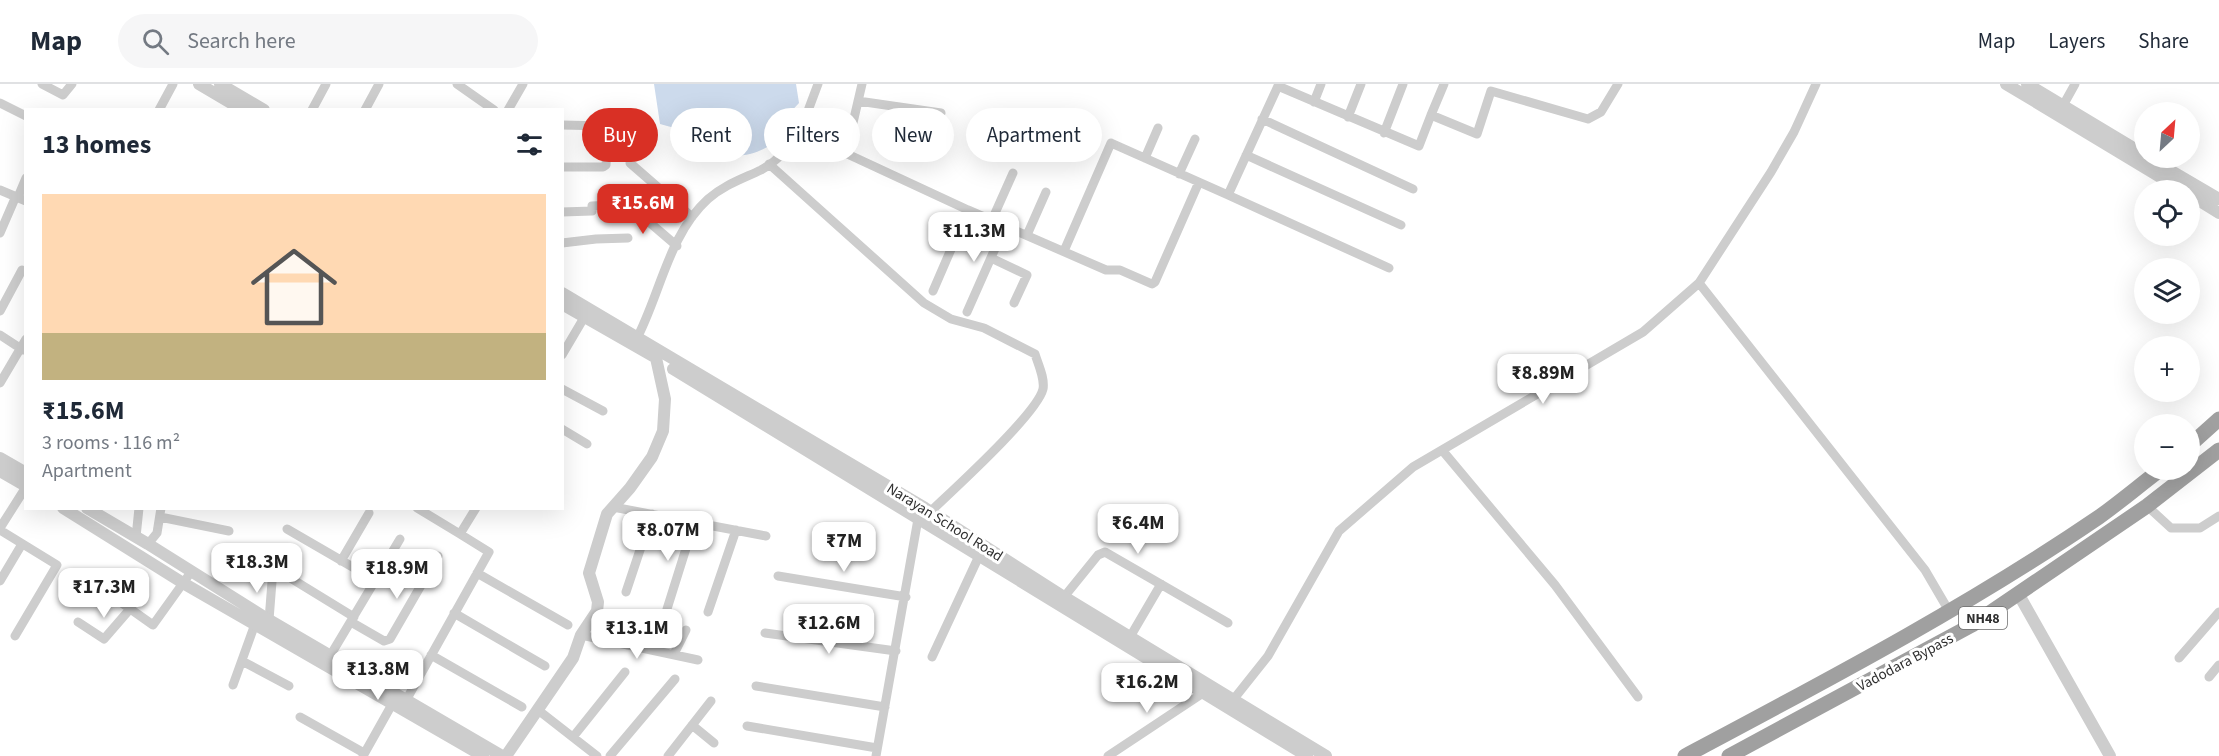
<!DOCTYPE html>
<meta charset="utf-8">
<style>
:root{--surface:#fff;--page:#f6f6f7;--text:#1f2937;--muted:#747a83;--line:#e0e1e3;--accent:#d93025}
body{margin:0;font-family:"Source Sans 3",sans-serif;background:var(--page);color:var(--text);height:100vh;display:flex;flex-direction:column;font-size:22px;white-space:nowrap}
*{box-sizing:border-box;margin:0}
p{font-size:20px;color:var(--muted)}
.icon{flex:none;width:33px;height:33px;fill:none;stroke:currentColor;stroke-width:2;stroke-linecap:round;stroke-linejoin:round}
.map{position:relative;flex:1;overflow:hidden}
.drawer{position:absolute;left:24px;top:24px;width:540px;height:402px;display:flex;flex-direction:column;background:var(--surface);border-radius:0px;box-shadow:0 6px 24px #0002}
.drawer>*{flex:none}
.banner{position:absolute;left:582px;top:24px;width:570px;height:54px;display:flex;gap:12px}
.needle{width:39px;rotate:26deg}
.tools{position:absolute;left:2134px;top:18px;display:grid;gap:12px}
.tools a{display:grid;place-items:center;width:66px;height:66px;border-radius:50%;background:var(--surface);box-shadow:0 6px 24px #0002;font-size:30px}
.price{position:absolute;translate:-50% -51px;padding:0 14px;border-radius:12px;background:#fff;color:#222;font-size:20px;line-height:39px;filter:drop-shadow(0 2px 3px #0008)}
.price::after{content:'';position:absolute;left:50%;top:36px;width:18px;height:14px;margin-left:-9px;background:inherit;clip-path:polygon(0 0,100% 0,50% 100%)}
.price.active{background:var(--accent);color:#fff}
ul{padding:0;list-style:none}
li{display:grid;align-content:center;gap:12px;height:318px;padding:0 18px}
li span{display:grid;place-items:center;height:186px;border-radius:0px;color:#555}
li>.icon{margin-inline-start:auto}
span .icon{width:108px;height:108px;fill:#fffc;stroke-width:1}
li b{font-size:26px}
h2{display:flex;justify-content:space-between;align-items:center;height:72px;padding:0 18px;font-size:26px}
.chip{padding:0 21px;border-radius:27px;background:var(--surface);box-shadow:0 6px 24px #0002;font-size:21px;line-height:54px}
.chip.active{background:var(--accent);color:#fff}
header{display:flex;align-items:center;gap:36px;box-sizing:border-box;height:84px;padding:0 30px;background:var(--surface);border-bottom:2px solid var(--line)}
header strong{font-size:28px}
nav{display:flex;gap:33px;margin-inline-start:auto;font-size:21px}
.search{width:420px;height:54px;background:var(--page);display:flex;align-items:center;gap:15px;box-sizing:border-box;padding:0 21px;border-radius:33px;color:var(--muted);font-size:22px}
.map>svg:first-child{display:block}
</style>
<header>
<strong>Map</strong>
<div class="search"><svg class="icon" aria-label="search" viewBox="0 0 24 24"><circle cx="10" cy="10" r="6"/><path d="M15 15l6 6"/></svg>Search here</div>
<nav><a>Map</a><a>Layers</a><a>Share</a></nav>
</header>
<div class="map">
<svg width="2219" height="672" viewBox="0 0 2219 672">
<rect width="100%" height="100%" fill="#fff"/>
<path fill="#ccdaec" d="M654 0H796L799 19 786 33 789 41C776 67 736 81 710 65 704 61 701 52 697 45L689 48 660 40Z"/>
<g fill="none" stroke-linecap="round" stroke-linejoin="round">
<path stroke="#cdcdcd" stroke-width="9" d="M42 0 63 11 72 0
M457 0 494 26
M858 17 941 29
M1314 18 1321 0
M0 19 26 32
M159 26 173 0
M312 26 326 0
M365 26 379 0
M508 26 523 0
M2060 27 2075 0
M1431 31 1444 0
M1348 33 1361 0
M1262 35 1413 105
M562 41 608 42 606 81 603 83H562
M852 43 862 0
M800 48 818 0
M1384 49 1403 0
M1246 71 1401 141
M1145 74 1158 44
M630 79 692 133
M769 80 924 219 951 235 984 244 1035 270C1038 280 1045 294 1043 305 1037 330 953 406 930 428
M1179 90 1195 55
M0 106 26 117
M18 113 26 94
M628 120 677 162
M562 128 592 127V122L613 121
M992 136 1013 89
M0 149 16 112
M1027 151 1046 108
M562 159 596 155 628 154
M1064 167 1111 59 1228 111
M991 174 1027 191 1014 219
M1389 184 1228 111 1278 2 1419 62 1431 31 1477 50 1491 7 1588 35 1601 28 1618 0
M1699 199 1925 486 1949 527
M933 207 968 126
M0 227 22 186
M967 228 1005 142
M0 251 23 266
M635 258C660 212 668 151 708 115 724 101 742 95 761 86 778 77 789 63 800 48L968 126 1106 186H1120L1152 200 1155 198 1199 98
M562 271 585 232
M0 299 26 255
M562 305 603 327
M562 345 587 360
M1442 366 1555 501 1638 613
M2147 422 2171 444H2200L2219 432
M613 423 766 452
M417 424 460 450
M160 433 229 447
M0 444 26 403
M287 445 375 496
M0 446 57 481 15 552
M136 453 139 424
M148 460 157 449 161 424
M341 477 369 429
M477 489 568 541
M778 492 906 513
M292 495 354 533
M0 497 22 460
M105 507 153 541 191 488
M626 508 652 430
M1064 513 1098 471 1105 468 1228 539
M667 525 694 439
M708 528 736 446
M454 529 545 582
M269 536 273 485
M78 538 104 555 130 525
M351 538 384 557 390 555 438 472
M765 549 896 567
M581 551 698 576
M1130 553 1161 500
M635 562 645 537
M674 570 686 546
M431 571 522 623
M932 573 979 472
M2179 574 2219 528
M242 577 289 602
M327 577 400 455
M2209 593 2219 581
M233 601 255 540
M756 602 885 623
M1233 616 1268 572 1339 447 1413 383 1643 248 1699 199 1771 88 1794 48 1816 0
M404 620 489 468 460 450 476 424
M538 626 597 672
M300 633 364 669
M692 641 714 659
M747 642 877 664
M573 653 625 588
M363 672 395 615
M610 672 675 595
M668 672 711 617
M876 672 918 435 925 424
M1108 672 1203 609"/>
<path stroke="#cdcdcd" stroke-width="12" d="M199 0 243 26
M220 0 264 26
M2006 0 2182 106
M2027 0 2145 71
M2149 74 2219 115
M2190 111 2219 129
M562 209 925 424 1064 513 1326 672
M562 220 653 272
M673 285 1307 672
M0 374 26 389
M0 387 26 402
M63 424 183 499 483 672
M87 424 148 460 269 536 502 672
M2019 511 2110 672
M506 672 573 574 581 551 597 527 598 518 589 489 607 430 630 404 652 373 663 347 665 315 656 274"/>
<path stroke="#a0a0a0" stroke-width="15" d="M2190 361 2219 335
M1685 672C1826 597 1967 523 2099 433 2120 418 2140 401 2160 386
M1729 672 1972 541 2147 422 2219 366"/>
</g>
<g text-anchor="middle" stroke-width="6" stroke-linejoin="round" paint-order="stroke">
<rect fill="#fff" stroke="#6e6e6e" stroke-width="1.5" x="1959" y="523" width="48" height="22" rx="4.5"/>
<g font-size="14" font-weight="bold" fill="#303030">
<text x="1983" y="539">NH48</text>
</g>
<g font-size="15" fill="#303030" stroke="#fff">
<text transform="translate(945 438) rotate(32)" y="5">Narayan School Road</text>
<text transform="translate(1905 578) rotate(-28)" y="5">Vadodara Bypass</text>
</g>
</g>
</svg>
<div class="tools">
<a><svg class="needle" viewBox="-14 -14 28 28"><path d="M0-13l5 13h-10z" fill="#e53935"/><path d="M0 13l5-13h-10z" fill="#747a83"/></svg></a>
<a><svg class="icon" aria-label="locate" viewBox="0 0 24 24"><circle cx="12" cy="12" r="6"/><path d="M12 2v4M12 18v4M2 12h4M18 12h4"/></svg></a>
<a><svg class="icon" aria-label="layers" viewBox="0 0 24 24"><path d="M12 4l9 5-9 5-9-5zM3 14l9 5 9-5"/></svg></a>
<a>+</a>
<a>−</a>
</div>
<b class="price active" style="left:643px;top:151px">₹15.6M</b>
<b class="price" style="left:974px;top:179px">₹11.3M</b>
<b class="price" style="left:1543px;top:321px">₹8.89M</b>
<b class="price" style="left:1138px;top:471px">₹6.4M</b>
<b class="price" style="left:668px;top:478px">₹8.07M</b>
<b class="price" style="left:844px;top:489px">₹7M</b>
<b class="price" style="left:257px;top:510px">₹18.3M</b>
<b class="price" style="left:397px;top:516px">₹18.9M</b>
<b class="price" style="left:104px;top:535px">₹17.3M</b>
<b class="price" style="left:829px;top:571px">₹12.6M</b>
<b class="price" style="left:637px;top:576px">₹13.1M</b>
<b class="price" style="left:378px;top:617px">₹13.8M</b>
<b class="price" style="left:1147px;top:630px">₹16.2M</b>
<div class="banner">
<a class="chip active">Buy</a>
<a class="chip">Rent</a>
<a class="chip">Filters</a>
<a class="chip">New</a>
<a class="chip">Apartment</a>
</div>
<section class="drawer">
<h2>13 homes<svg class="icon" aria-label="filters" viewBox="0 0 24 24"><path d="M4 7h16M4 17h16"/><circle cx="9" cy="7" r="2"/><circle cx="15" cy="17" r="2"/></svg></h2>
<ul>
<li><span style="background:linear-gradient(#ffd9b3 75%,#c2b280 0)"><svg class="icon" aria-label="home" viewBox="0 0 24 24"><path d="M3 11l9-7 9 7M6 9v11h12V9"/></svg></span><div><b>₹15.6M</b><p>3 rooms · 116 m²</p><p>Apartment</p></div></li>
</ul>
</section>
</div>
